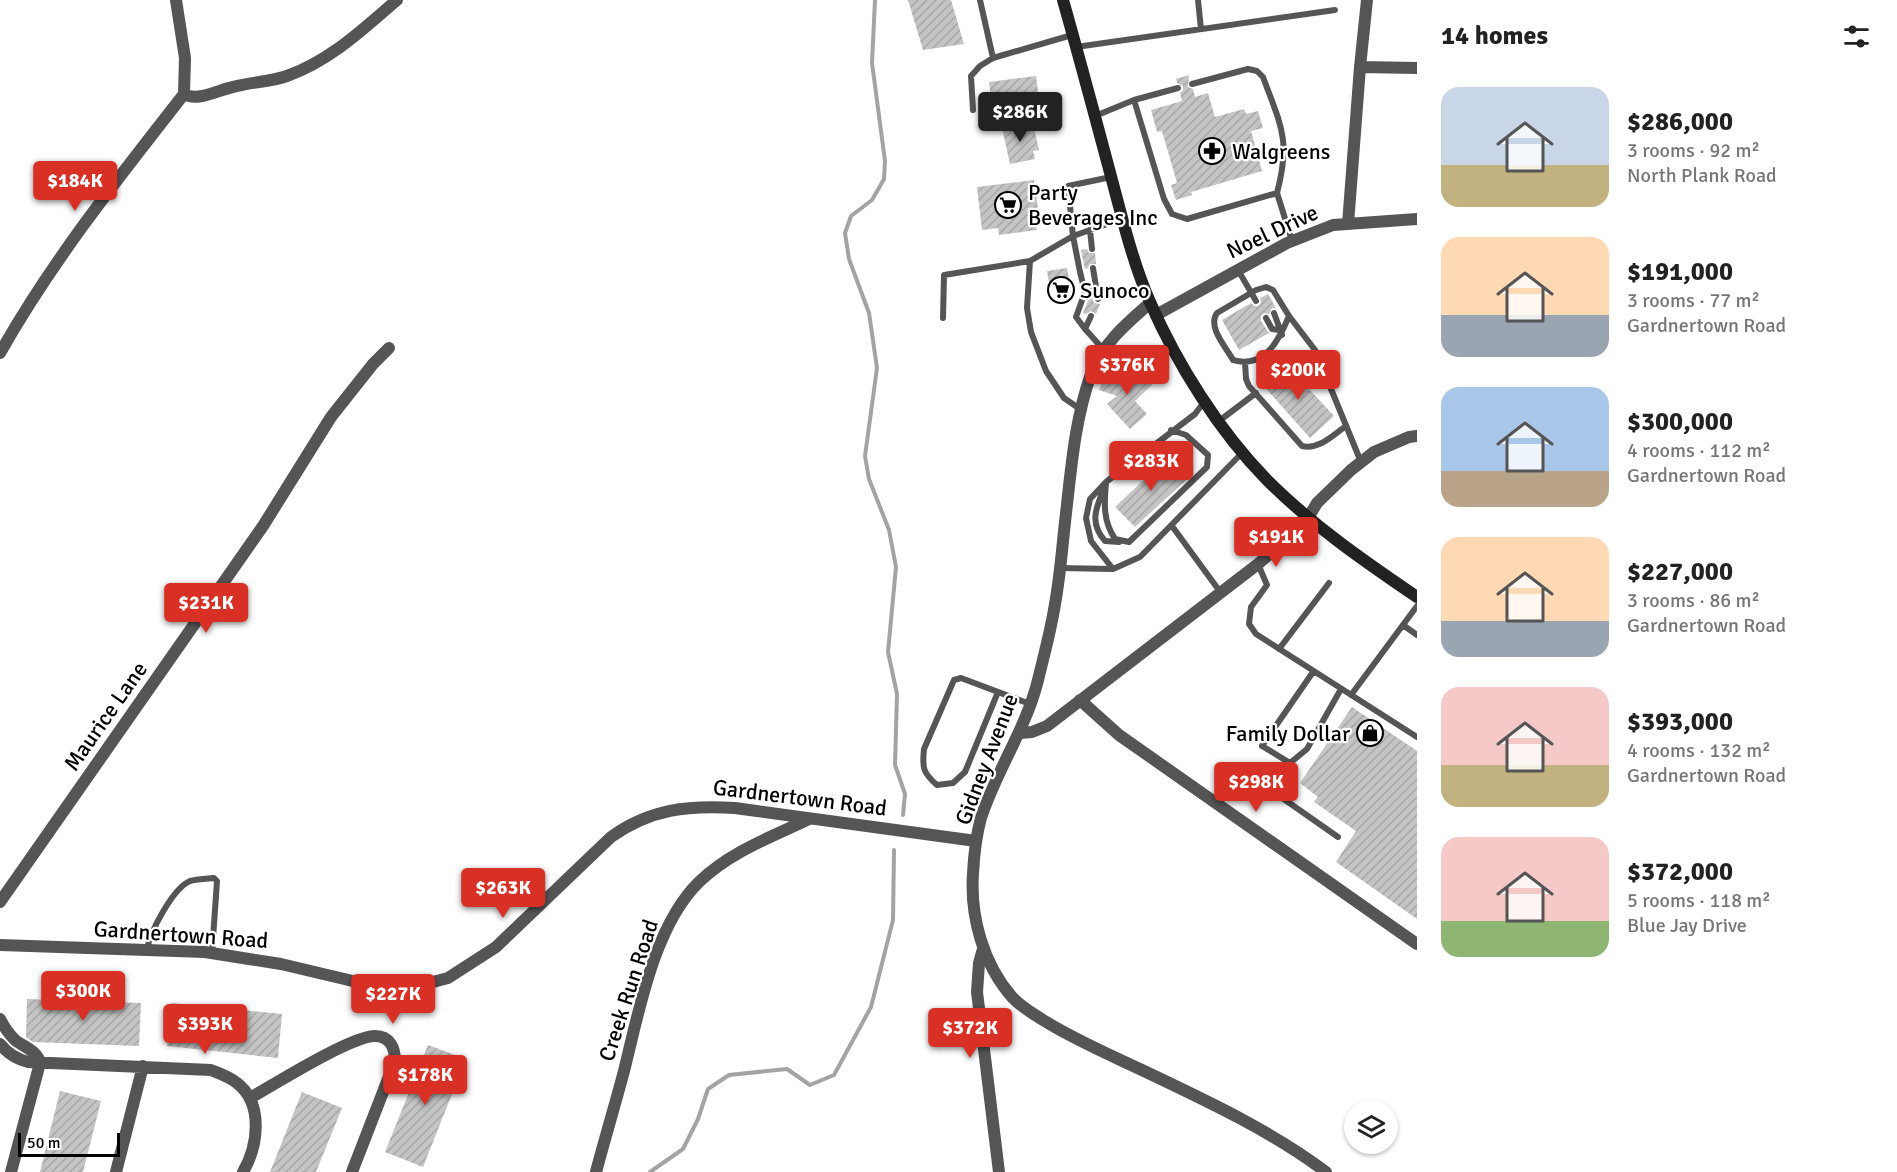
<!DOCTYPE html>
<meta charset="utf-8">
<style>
:root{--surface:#fff;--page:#f6f6f6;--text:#222;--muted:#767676;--accent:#d93025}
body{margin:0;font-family:Signika,sans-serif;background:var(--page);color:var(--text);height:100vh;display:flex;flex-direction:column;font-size:22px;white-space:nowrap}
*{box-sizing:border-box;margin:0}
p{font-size:20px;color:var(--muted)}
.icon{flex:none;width:33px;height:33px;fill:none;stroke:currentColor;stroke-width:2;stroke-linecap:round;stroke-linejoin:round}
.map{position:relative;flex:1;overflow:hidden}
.details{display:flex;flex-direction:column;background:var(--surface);width:480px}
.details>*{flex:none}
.buttons{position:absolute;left:1344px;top:1100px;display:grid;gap:12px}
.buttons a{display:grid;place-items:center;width:54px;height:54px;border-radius:50%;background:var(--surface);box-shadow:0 2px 4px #0004;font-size:30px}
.scale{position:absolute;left:18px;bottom:15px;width:102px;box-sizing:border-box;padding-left:6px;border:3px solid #000;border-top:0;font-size:16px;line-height:21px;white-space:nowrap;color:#000;-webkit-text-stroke:4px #fff;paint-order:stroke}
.price{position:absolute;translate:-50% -51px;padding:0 14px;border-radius:6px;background:var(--accent);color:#fff;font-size:20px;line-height:39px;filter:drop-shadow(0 2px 3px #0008)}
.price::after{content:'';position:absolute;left:50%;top:36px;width:18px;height:14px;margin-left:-9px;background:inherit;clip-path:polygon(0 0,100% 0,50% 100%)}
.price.current{background:#222;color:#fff}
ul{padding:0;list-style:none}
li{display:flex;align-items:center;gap:18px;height:150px;padding:0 24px}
li span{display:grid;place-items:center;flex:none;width:168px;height:120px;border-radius:18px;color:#555}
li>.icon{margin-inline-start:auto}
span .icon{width:72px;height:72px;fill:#fffc;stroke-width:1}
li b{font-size:26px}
h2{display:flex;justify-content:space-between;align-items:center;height:72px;padding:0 24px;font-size:26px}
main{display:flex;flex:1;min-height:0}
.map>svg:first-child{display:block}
</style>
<main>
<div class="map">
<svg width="1417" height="1172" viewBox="0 0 1417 1172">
<defs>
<pattern id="building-hatch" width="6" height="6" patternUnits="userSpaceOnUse" patternTransform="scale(1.5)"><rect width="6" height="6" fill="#c4c4c4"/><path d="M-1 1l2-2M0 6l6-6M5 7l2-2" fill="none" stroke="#a7a7a7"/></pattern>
</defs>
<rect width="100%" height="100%" fill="#fff"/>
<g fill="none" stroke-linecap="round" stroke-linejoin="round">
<path stroke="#a3a3a3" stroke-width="4" d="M875 0 872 63 885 161 884 179 872 200 851 216 845 233 849 259 869 313 877 368 865 456 869 479 889 530 896 567 888 652 897 694 895 765 905 794 903 815
M650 1172 683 1149 698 1119 708 1089 729 1075 787 1069 810 1085 834 1075 871 1007 893 920 894 850"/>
</g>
<path fill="url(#building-hatch)" d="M908 0H951L964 44 923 50Z
M1189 75 1188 87 1193 89 1195 97 1208 93 1215 117 1244 109 1246 114 1258 111 1263 128 1251 131 1262 171 1191 192 1192 195 1176 200 1171 185 1177 183 1162 131 1157 132 1151 110 1182 101 1180 93 1183 90V86L1177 83 1176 79Z
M1036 76 1039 99 992 105 989 82Z
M1027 122 1029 129 1034 128 1039 150 1033 151 1035 159 1010 164 1002 128Z
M1034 180 1040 223H1036L1037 230 999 235 998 228 982 230 977 187Z
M1087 249 1089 253H1095L1096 264H1090L1088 268 1085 269 1081 250Z
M1067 268 1072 297 1052 300 1047 271Z
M1268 294 1276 308H1272L1269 314 1264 313 1261 316V321L1269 333 1239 350 1222 320 1251 303 1254 306H1258L1261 303 1260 298Z
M1090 296 1092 297 1094 303 1100 304 1096 314 1091 311 1086 314 1083 313Z
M1286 364 1334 416 1310 438 1263 385Z
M1140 369 1154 383 1135 401 1147 414 1130 429 1107 404 1117 396 1099 390 1106 372 1129 379Z
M1167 458 1188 478 1135 527 1115 507Z
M1352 707 1417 751V919L1336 862 1356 831 1314 802 1318 797 1300 783Z
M27 999 141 1003 139 1046 33 1042 26 1037Z
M171 1003 282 1014 278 1058 167 1046Z
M428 1045 466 1059 423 1167 385 1152Z
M60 1091 101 1101 83 1172H40Z
M302 1092 342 1108 316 1172H270Z"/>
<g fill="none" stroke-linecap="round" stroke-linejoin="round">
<path stroke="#555" stroke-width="6" d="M980 0 993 58
M1198 0 1201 29
M1076 47 1335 10
M1192 84 1248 69 1257 71 1263 77C1281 126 1291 140 1277 193
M1134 100 1178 88
M973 110 971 76 980 66 993 58 1072 35
M1095 116 1134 100 1164 199 1172 214 1187 219 1277 193 1292 241
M1090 230 1092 249
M1093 268 1098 299
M1238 270 1256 301
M1085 292 1080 272 1073 236 1122 219
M1274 313 1282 335
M1091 316 1085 329 1103 349
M1289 316C1279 340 1265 369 1233 360 1226 347 1207 327 1217 313L1256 290 1266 287 1273 290 1289 316 1315 350 1361 462
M943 318 944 275 1030 261
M1266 318 1272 329 1279 330
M1085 329 1076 317 1085 292 1095 287
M1245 362 1246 379 1249 386 1302 446C1319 450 1333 435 1346 426
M1204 402 1195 414 1106 482 1090 499 1086 518 1091 541 1113 569 1140 557 1243 452
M1080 409 1064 398 1046 371 1031 332 1027 308 1030 261 1073 236 1068 186 1111 177
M1219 421 1256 393
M1106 483C1104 504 1103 521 1115 539L1129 542 1207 467 1208 455 1186 435 1171 430
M1103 491C1095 510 1090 524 1105 541L1119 542
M1172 526 1221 593
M1258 564 1267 585 1251 607 1249 624 1256 634 1417 737
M1060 568 1113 569
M1403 625 1417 635
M1279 649 1329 583
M1313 672 1262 746 1290 763 1278 795 1338 837
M998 692 965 772 953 783 937 785C923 773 922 768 924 749L954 680 961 678 1030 704
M1351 695 1417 606
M1290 763 1307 749 1341 689
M147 949C150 932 173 888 190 881 197 879 206 879 214 878L217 881 212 953"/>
<path stroke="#555" stroke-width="12" d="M176 0 185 58 184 94C198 102 218 90 233 87 251 82 270 82 287 76 330 61 363 29 397 0
M1360 67 1417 68
M1348 224 1360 67 1367 0
M1156 315 1287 243 1333 225 1417 219
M0 353C52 261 119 177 184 94
M1080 700 1119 735 1417 944
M1020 733 1032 732 1047 726 1258 564 1295 532 1308 518 1317 503 1351 470 1374 452 1409 437 1417 436
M0 902 263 526 331 417 373 364 389 348
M983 949 979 963 977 992 999 1172
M0 1019C4 1027 9 1034 15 1040 24 1047 38 1051 40 1063L11 1172
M0 1044C8 1054 16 1059 28 1062L211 1070C221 1074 230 1077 237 1083 264 1104 258 1146 243 1172
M250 1098C275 1084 351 1036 375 1036 390 1036 395 1048 395 1061L352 1172
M116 1172 143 1066
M596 1172C605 1138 615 1105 624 1071 639 1011 654 926 699 882 730 852 771 837 809 819"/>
<path stroke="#555" stroke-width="12" d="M1150 303C1126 324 1103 343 1091 374 1074 422 1071 472 1065 522 1062 549 1060 577 1055 604 1051 630 1044 655 1038 680 1026 729 996 771 981 818 976 836 974 855 973 873 970 916 983 964 1012 997 1021 1007 1032 1013 1043 1020 1075 1040 1108 1054 1142 1070 1205 1100 1270 1130 1326 1172
M0 945 205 952 281 964 378 987H414L448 978 496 947 611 837C650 809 688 805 735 808L976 841"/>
<path stroke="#222" stroke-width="12" d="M1063 0C1080 60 1096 120 1112 180 1123 221 1133 263 1150 302 1177 364 1219 431 1267 480 1312 525 1364 561 1417 597"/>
</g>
<defs>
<symbol id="pharmacy-ring" viewBox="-11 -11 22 22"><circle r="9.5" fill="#fff" stroke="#000" stroke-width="1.5"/><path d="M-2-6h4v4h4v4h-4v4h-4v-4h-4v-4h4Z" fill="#000"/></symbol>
<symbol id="supermarket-ring" viewBox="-11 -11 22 22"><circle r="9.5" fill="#fff" stroke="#000" stroke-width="1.5"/><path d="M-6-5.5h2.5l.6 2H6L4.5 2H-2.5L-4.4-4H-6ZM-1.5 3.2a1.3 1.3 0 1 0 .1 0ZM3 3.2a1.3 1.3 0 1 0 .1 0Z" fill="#000"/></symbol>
<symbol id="shop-ring" viewBox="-11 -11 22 22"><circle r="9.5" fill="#fff" stroke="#000" stroke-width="1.5"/><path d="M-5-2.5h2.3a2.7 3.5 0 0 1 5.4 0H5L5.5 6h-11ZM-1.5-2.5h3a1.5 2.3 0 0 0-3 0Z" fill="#000"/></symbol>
</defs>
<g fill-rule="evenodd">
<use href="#pharmacy-ring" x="1197" y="136" width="30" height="30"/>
<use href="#supermarket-ring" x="993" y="190" width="30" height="30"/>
<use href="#supermarket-ring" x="1046" y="275" width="30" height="30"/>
<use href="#shop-ring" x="1355" y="718" width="30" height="30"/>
</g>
<g text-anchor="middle" stroke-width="4.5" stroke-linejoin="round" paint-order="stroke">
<g font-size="22" fill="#000" stroke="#fff" text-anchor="start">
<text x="1232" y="159">Walgreens</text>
<text x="1028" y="200">Party<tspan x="1028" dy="25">Beverages Inc</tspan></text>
<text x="1080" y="298">Sunoco</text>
<text x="1350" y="741" text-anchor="end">Family Dollar</text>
</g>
<g font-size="22" fill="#000" stroke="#fff">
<text transform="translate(1272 231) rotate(-25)" y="8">Noel Drive</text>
<text transform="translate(105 716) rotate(-55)" y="8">Maurice Lane</text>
<text transform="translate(986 759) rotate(-69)" y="8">Gidney Avenue</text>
<text transform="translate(800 797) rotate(7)" y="8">Gardnertown Road</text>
<text transform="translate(181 934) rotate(4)" y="8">Gardnertown Road</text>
<text transform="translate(628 990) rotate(-72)" y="8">Creek Run Road</text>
</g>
</g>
</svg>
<div class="buttons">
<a><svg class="icon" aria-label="layers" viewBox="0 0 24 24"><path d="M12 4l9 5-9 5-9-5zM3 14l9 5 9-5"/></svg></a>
</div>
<div class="scale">50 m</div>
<b class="price current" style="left:1020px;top:143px">$286K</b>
<b class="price" style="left:75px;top:212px">$184K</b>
<b class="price" style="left:1127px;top:396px">$376K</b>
<b class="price" style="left:1298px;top:401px">$200K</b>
<b class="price" style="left:1151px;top:492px">$283K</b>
<b class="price" style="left:1276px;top:568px">$191K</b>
<b class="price" style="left:206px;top:634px">$231K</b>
<b class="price" style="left:1256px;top:813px">$298K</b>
<b class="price" style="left:503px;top:919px">$263K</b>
<b class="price" style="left:83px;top:1022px">$300K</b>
<b class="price" style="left:393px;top:1025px">$227K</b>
<b class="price" style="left:205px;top:1055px">$393K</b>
<b class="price" style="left:970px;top:1059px">$372K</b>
<b class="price" style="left:425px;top:1106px">$178K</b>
</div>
<section class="details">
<h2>14 homes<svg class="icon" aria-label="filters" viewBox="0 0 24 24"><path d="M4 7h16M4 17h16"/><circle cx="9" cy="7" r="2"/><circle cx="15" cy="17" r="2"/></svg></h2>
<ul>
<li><span style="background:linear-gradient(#c9d6e8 65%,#c2b280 0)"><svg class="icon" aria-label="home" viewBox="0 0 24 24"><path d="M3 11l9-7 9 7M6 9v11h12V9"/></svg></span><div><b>$286,000</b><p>3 rooms · 92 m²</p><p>North Plank Road</p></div></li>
<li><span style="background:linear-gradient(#ffd9b3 65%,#9aa5b1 0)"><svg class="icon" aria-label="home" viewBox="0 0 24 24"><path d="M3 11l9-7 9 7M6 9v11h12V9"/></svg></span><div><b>$191,000</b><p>3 rooms · 77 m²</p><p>Gardnertown Road</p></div></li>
<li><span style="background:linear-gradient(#a9c7e8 70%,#b9a48a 0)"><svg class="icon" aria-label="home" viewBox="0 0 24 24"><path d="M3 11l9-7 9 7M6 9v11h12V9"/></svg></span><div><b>$300,000</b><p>4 rooms · 112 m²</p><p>Gardnertown Road</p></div></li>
<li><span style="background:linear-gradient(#ffd9b3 70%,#9aa5b1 0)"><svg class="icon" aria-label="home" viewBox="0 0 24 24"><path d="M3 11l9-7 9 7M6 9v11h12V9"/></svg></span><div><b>$227,000</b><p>3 rooms · 86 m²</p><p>Gardnertown Road</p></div></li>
<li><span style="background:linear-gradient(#f6c9c9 65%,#c2b280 0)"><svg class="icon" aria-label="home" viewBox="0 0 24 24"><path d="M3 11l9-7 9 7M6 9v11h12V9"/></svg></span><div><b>$393,000</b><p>4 rooms · 132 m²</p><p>Gardnertown Road</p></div></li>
<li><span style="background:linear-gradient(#f6c9c9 70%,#8fb573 0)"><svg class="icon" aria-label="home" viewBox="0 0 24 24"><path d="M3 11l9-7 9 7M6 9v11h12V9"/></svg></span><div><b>$372,000</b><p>5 rooms · 118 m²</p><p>Blue Jay Drive</p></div></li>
</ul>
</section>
</main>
